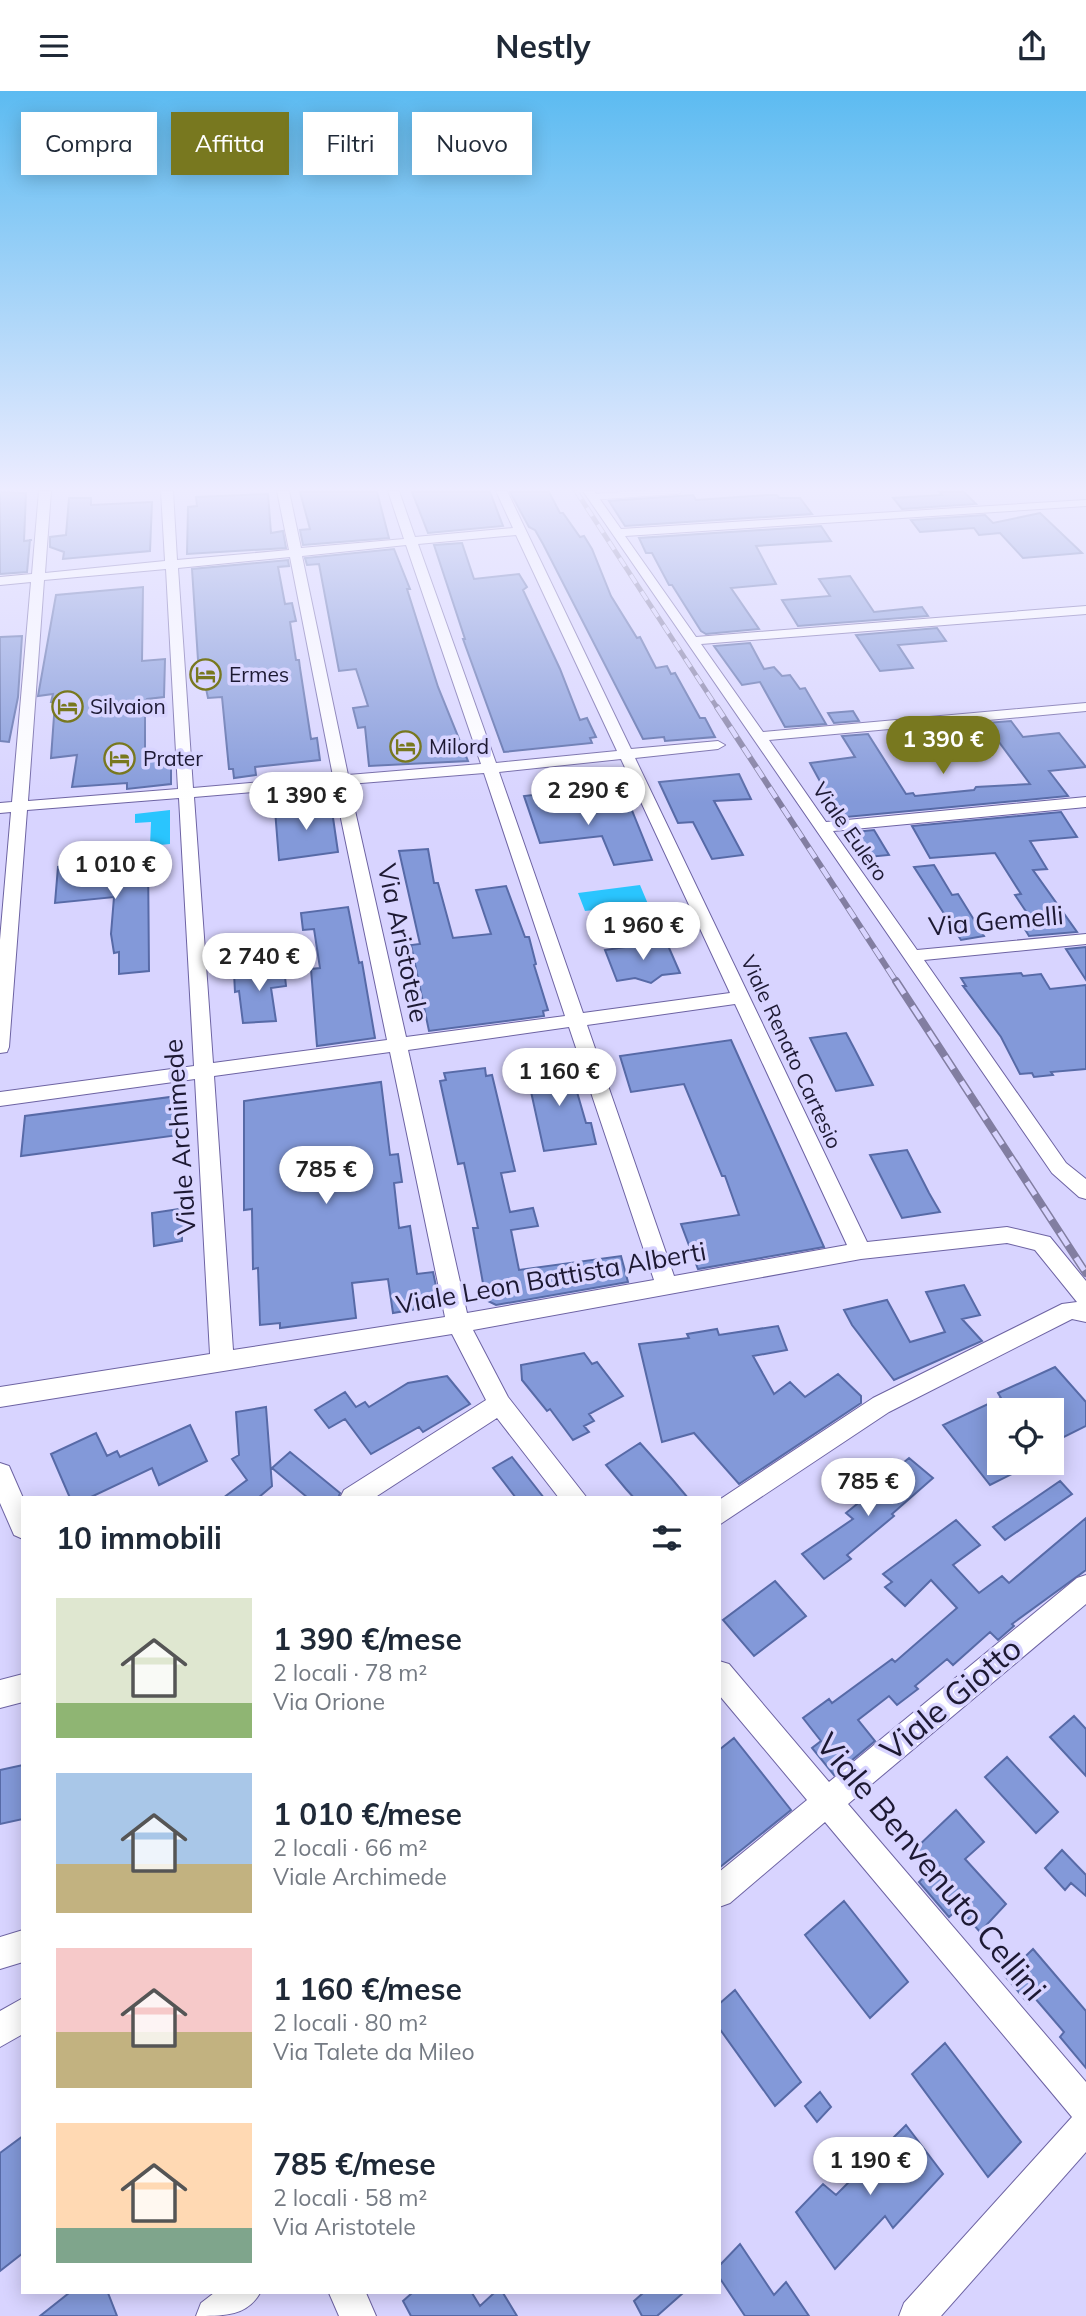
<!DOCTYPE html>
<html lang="it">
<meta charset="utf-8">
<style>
:root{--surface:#fff;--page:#f2f2f3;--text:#1f2937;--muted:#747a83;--accent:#78781f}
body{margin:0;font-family:Mulish,sans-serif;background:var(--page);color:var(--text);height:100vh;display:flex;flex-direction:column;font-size:26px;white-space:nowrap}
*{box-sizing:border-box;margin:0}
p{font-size:23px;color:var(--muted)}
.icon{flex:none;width:38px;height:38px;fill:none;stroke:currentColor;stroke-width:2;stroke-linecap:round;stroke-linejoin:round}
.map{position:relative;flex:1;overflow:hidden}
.details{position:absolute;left:21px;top:1405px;width:700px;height:798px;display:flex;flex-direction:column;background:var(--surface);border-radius:0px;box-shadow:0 4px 18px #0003}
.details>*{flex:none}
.guide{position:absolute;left:21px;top:21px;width:700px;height:63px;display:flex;gap:14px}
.tools{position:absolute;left:987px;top:1307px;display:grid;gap:14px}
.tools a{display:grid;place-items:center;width:77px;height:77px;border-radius:0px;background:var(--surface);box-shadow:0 4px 18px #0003;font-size:35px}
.price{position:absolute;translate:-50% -60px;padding:0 16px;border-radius:24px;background:#fff;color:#222;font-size:23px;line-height:46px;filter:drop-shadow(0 2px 4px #0008)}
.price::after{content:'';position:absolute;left:50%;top:42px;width:21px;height:16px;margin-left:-10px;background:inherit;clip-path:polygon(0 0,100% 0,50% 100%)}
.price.on{background:var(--accent);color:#fff}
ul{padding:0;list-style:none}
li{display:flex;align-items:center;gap:21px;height:175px;padding:0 35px}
li span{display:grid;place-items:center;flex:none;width:196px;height:140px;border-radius:0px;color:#555}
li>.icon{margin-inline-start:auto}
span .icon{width:84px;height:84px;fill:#fffc;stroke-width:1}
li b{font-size:30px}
h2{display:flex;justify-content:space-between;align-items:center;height:84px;padding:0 35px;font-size:30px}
.chip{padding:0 24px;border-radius:0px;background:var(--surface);box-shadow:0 4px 18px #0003;font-size:24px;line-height:63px}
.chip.on{background:var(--accent);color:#fff}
header{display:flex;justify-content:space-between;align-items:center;height:91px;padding:0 35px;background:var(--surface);font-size:32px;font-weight:700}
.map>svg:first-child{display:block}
</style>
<header><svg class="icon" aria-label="menu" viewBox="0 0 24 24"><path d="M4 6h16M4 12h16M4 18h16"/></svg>Nestly<svg class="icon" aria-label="share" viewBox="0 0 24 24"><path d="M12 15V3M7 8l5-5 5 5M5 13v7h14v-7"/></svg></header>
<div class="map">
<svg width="1086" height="2225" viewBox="0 0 1086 2225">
<rect width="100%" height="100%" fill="#d8d4ff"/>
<path fill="#2ac5fe" d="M170 719V753L150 755 151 731 135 732V723Z
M640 794 648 813 585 820 578 802Z"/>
<path fill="#8399d9" stroke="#576aa7" stroke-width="2" d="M0 401 26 402 24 450 32 449H30L27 481 0 483Z
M300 401H377L389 447 303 454 300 439 310 438Z
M412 401H490L503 435 428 442Z
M510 401H549L560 422H563L580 446 584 445 592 458 611 505 637 547 640 546 656 577 667 575 671 583 675 582 700 627H705L715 646 665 650 664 646 643 648 543 453 535 439 529 436Z
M939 401H964L976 413 902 418 893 407 942 404Z
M268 403 271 442 283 440 286 457 187 463 188 416 197 415 196 406Z
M693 404 696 409 766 404H777L779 407H800L812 423 625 435 609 410Z
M69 407H91V414L152 411 150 460 63 468 64 461 50 456V446L66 444Z
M1040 422 1082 462 1023 467 1000 442 979 444 974 437 920 441 911 429 985 424 993 432Z
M821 435 831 450 756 455 776 493 731 497 759 538 706 543 701 540 672 494H669L652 462H646L639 447Z
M462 452 474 488 519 483 527 496 523 499 560 578 580 629 587 627 596 646 590 647 592 652 504 661 463 548H465L434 454Z
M394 458 410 498H407L438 596 468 670 369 675 365 636 358 637 353 617 368 615 356 578 339 580 319 473 307 474 305 467Z
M288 469 289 475 278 476 285 513 292 512 296 530 290 531 296 569H299L300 577 311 648 317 647 320 669 255 676 256 684 234 687 233 678H229L222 606 208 607 200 569H198L192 478Z
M850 485 874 521 922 516 928 525 798 535 782 509 830 505 819 488Z
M143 496 142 570 165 568 164 606 147 608 145 610V668L171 666V693L127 698V692L72 696 77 664 51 667 55 611H51L53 603 38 605 56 504Z
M937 537 946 550 898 554 913 577 880 580 856 544Z
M22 545 18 606 9 651 0 650V546Z
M750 552 764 578 774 576 782 585 790 584 800 598 805 597 826 633 785 636 760 591 742 594 714 555Z
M853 620 859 630 834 632 828 622Z
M1011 630 1023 646 1059 642 1086 676 1049 680 1068 705 846 726 841 717 835 718 810 672 855 666 842 645 868 643 906 703 913 702 915 705 974 699 976 696 1030 693 985 632Z
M739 683 751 708 714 710 743 764 712 768 693 731 678 732 659 691Z
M566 700 574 720 582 719 584 723 631 717 652 769 614 774 602 745 540 752 524 705Z
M331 713 338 761 279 769 275 719Z
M1061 721 1077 746 1030 750 1047 778 1033 779 1077 841 1029 845 1018 827 1029 825 1015 804 1021 803 995 762 930 767 912 735Z
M874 739 889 764 868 766 854 741Z
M428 758 434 792H438L453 847 491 843 476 799 506 795 525 846H529L536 873 534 874 548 919 543 920 544 925 429 940 411 854 420 853 399 760Z
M136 761V767L148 766 149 880 119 883V861L114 862 111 843 114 806 55 812 58 776 72 774V768Z
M934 774 952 804 958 803 984 845 961 849 914 776Z
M348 816 359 872 362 871 375 947 317 955 311 878 320 877 314 838 303 839 301 822Z
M666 850 680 882 662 884 651 892 635 887 617 890 605 859Z
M1086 856V889L1066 858Z
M284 876 286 895 271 897 276 930 243 932 239 900 235 901 234 882Z
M1021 882 1023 885 1041 883 1050 898 1086 894V978L1051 981 1053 984 1034 986 1032 982 1020 983 1001 946 963 895H966L961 887Z
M846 942 855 959 873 994 836 1000 810 947Z
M731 949 824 1156 698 1178 681 1133 739 1124 725 1085H722L684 993 631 1001 620 965Z
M568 970 586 1032H591L596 1053 544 1060 528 987 534 986 531 974Z
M485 977 486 985 492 984 515 1080 501 1082 510 1121 533 1117 538 1135 511 1139 519 1179 621 1165 628 1191 496 1214 486 1209 473 1137H478L464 1072 458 1073 440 990 446 989 444 982Z
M381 991 390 1064 398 1063 402 1091 394 1092 399 1137 410 1135 417 1183 433 1181 440 1214 393 1222 388 1188 352 1192 356 1227 280 1237V1232L260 1234 258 1177 253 1178 252 1118 244 1119V1010Z
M178 1005 179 1044 21 1065 25 1025Z
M907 1059 929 1102 940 1121 902 1127 870 1064Z
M186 1117 187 1137 182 1138V1150L154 1155 152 1122Z
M964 1194 980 1224 962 1228 982 1250 894 1289 852 1234 844 1219 887 1209 910 1251 945 1241 926 1201Z
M778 1235 787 1259 753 1265 774 1303 790 1291 805 1306 838 1283 861 1305V1312L739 1393 694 1342 662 1351 639 1253 689 1247 687 1243 717 1238 719 1244Z
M584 1262 592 1273 597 1271 623 1305 589 1323 594 1330 584 1335 589 1341 573 1349 550 1318 547 1320 522 1289 521 1274Z
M1055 1276 1086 1311V1335L1052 1352V1320H999V1372H1034L990 1394 943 1334 1001 1307 998 1302Z
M447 1285 470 1313 423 1341 419 1336 371 1363 345 1328 329 1337 315 1319 345 1301 356 1316 365 1311 369 1316 408 1292Z
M266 1316 272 1395 258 1407H223L247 1389 232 1368 239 1364 236 1321Z
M190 1334 207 1370 159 1394 152 1377 89 1407H70L51 1363 96 1342 107 1365 117 1360 120 1366Z
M640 1352 672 1388 688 1407H634L626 1398 606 1374Z
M290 1361 340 1402 338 1407H308L272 1377Z
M512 1366 544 1407H516L493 1377Z
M909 1367 933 1387 892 1423 894 1425 847 1464 851 1468 824 1488 802 1463 853 1428 846 1422 889 1387 887 1385Z
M1060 1390 1072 1403 1005 1449 993 1436Z
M1086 1427V1479L1012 1533 1014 1535 998 1549 990 1541 953 1574 947 1568 915 1595 918 1598 897 1614 889 1605 858 1629 875 1650 834 1684 812 1657 821 1650 803 1627 829 1608 832 1612 892 1568 895 1571 957 1517 931 1489 905 1515 885 1496 892 1491 883 1483 956 1429 980 1454 953 1474 979 1502 1002 1485 1009 1492Z
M775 1490 806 1525 754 1565 723 1529Z
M1074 1625 1086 1638V1685L1050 1646Z
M734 1647 791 1719 719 1777V1659Z
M1007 1666 1058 1721 1036 1742 985 1686Z
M23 1674V1728L0 1733V1679Z
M956 1719 984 1751 965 1768 1006 1813 980 1841 959 1817 949 1826 919 1791 933 1777 916 1757Z
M1062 1759 1086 1784V1805L1071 1792 1065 1799 1045 1777Z
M844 1810 908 1891 870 1927 805 1844Z
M1033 1858 1086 1920V1977L1060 1946 1064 1941 1034 1906 1028 1912 1005 1885Z
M735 1899 801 1991 775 2015 719 1937V1913Z
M945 1952 1021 2051 988 2086 912 1983Z
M820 2001 831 2016 817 2031 805 2015Z
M906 2034 943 2083 893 2137 885 2125 835 2178 796 2121 823 2093 836 2104Z
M23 2045V2162L0 2180V2062Z
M740 2153 774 2204 786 2191 809 2225H745L719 2186V2175Z
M69 2202H108L117 2225H40Z
M412 2202H472L480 2215 494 2202H503L517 2225H411L403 2210Z
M643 2202H683L657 2225H642L634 2210Z"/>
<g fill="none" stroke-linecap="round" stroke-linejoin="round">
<defs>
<path id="service" d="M592 406 678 400"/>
<path id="minor" d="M39 400H51L45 482 165 470 161 400H173L177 469 289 459 277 400H289L301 457 404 448 388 400H399L415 446 513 437 496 400H507L631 658 718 650 725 654 718 658 635 667 867 1151 1007 1136 1050 1146 1086 1190V1231L1072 1228 889 1321 719 1434V1409L873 1307 1062 1213 1077 1211 1035 1159 1007 1152 861 1168 473 1239 508 1306 587 1407H559L497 1327 374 1407H340L344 1399 486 1309 452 1243 0 1316V1296L210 1263 195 988 0 1015V1001L194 975 179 707 27 719 9 956 7 961 0 962V849L11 721 0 722V712L12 711 31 491 0 494V486L32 483ZM516 444 617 660 496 672 418 453ZM406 454 481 673 348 684 302 465ZM290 466 333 685 193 697 178 477ZM166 478 178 698 28 710 44 489ZM621 668 730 902 583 922 499 681ZM484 682 565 925 406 946 349 693ZM334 694 387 949 213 972 194 706ZM735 913 847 1154 674 1185 587 934ZM569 936 654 1189 467 1222 408 959ZM390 961 445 1226 233 1259 214 985Z
M583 400H594L621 438 1086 409V415L625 445 696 546 1086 515V523L701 553 763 641 1086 612V620L769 649 826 731 1086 706V716L833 740 917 859 1086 843V853L924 869 1066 1072 1086 1088V1108L1079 1106 1052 1082Z
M0 1372 9 1375 23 1407V1448L14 1444 0 1412Z
M1086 1484V1513L848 1713 1086 1991V2061L941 2225H899L904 2212 1072 2026 825 1731 730 1812 719 1816V1781L807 1709 719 1604V1570L729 1573 829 1691 1077 1487Z
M23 1583V1611L0 1617V1589Z
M23 1839V1871L0 1878V1846Z
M23 1907V1943L0 1956V1920Z
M214 2202H260C247 2225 225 2225 196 2225L201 2212Z
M329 2202H366L376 2225H339Z"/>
</defs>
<use href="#service" stroke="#6d63a3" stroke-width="7"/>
<use href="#minor" stroke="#6d63a3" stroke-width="2"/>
<use href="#service" stroke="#fff" stroke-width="6"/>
<use href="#minor" fill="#fff" fill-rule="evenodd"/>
<defs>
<path id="rail-far2" d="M576 400 718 618"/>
<path id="rail-far1" d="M717 616 897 892"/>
<path id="rail" d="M896 890 1086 1182"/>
</defs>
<use href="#rail-far2" stroke="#827ea1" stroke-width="5"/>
<use href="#rail-far1" stroke="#827ea1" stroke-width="6"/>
<use href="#rail" stroke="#827ea1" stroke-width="8"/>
<use href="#rail-far2" stroke="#d8d4ff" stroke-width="3.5" stroke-dasharray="10" stroke-linecap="butt"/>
<use href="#rail-far1" stroke="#d8d4ff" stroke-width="4.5" stroke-dasharray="12" stroke-linecap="butt"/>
<use href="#rail" stroke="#d8d4ff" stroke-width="5" stroke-dasharray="15" stroke-linecap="butt"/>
</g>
<linearGradient id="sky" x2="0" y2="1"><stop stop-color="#5cbbf1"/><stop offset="0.56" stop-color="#edecff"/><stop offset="1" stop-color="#edecff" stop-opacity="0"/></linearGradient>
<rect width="1086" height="712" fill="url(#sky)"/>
<defs>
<symbol id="hotel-ring" viewBox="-11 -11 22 22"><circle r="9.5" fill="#d8d4ff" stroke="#78781f" stroke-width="1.5"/><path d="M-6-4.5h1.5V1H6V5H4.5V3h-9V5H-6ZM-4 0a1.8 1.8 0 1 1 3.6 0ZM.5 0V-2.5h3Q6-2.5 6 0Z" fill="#78781f"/></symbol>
</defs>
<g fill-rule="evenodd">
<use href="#hotel-ring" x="188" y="566" width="35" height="35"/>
<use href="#hotel-ring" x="50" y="598" width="35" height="35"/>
<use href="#hotel-ring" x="388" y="638" width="35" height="35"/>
<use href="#hotel-ring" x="102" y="650" width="35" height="35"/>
</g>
<g text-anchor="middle" stroke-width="7" stroke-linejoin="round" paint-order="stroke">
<g font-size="21" fill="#1d1933" stroke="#d8d4ff" text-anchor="start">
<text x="229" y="591">Ermes</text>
<text x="90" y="623">Silvaion</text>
<text x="429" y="663">Milord</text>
<text x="143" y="675">Prater</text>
</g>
<g font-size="21" fill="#1d1933" stroke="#d8d4ff">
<text transform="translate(850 741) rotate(55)" y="7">Viale Eulero</text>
<text transform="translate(791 961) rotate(65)" y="7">Viale Renato Cartesio</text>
</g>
<g font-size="26" fill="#1d1933" stroke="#d8d4ff">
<text transform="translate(996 830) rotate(-5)" y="9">Via Gemelli</text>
<text transform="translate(403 852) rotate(78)" y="9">Via Aristotele</text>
<text transform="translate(180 1046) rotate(-94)" y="9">Viale Archimede</text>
<text transform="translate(551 1187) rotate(-10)" y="9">Viale Leon Battista Alberti</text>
</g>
<g font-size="32" fill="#1d1933" stroke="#d8d4ff">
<text transform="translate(951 1608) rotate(-40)" y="11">Viale Giotto</text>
<text transform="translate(931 1776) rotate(50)" y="11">Viale Benvenuto Cellini</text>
</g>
</g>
</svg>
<div class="tools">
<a><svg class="icon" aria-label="locate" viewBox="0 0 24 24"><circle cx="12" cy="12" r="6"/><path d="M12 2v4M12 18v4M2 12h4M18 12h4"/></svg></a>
</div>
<b class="price on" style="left:943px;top:685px">1 390 €</b>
<b class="price" style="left:588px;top:736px">2 290 €</b>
<b class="price" style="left:306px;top:741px">1 390 €</b>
<b class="price" style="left:115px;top:810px">1 010 €</b>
<b class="price" style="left:643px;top:871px">1 960 €</b>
<b class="price" style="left:259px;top:902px">2 740 €</b>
<b class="price" style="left:559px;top:1017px">1 160 €</b>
<b class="price" style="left:326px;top:1115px">785 €</b>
<b class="price" style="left:868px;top:1427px">785 €</b>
<b class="price" style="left:870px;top:2106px">1 190 €</b>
<div class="guide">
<a class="chip">Compra</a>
<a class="chip on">Affitta</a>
<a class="chip">Filtri</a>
<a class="chip">Nuovo</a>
</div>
<section class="details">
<h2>10 immobili<svg class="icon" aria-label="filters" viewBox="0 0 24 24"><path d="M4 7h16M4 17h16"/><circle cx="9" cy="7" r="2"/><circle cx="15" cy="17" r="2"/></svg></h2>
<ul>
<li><span style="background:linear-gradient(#dfe7d0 75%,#8fb573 0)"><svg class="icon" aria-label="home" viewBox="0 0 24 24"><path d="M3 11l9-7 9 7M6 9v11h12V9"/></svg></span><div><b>1 390 €/mese</b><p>2 locali · 78 m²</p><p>Via Orione</p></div></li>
<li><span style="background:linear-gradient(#a9c7e8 65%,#c2b280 0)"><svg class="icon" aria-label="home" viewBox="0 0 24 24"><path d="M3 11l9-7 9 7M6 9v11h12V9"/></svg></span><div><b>1 010 €/mese</b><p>2 locali · 66 m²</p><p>Viale Archimede</p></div></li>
<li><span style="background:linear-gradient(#f6c9c9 60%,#c2b280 0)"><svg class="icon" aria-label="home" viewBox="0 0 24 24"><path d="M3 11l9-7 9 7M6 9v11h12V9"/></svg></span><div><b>1 160 €/mese</b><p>2 locali · 80 m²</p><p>Via Talete da Mileo</p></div></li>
<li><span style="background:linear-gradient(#ffd9b3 75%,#7fa58c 0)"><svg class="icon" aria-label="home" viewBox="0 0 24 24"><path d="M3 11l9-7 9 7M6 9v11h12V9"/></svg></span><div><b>785 €/mese</b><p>2 locali · 58 m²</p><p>Via Aristotele</p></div></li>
</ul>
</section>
</div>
